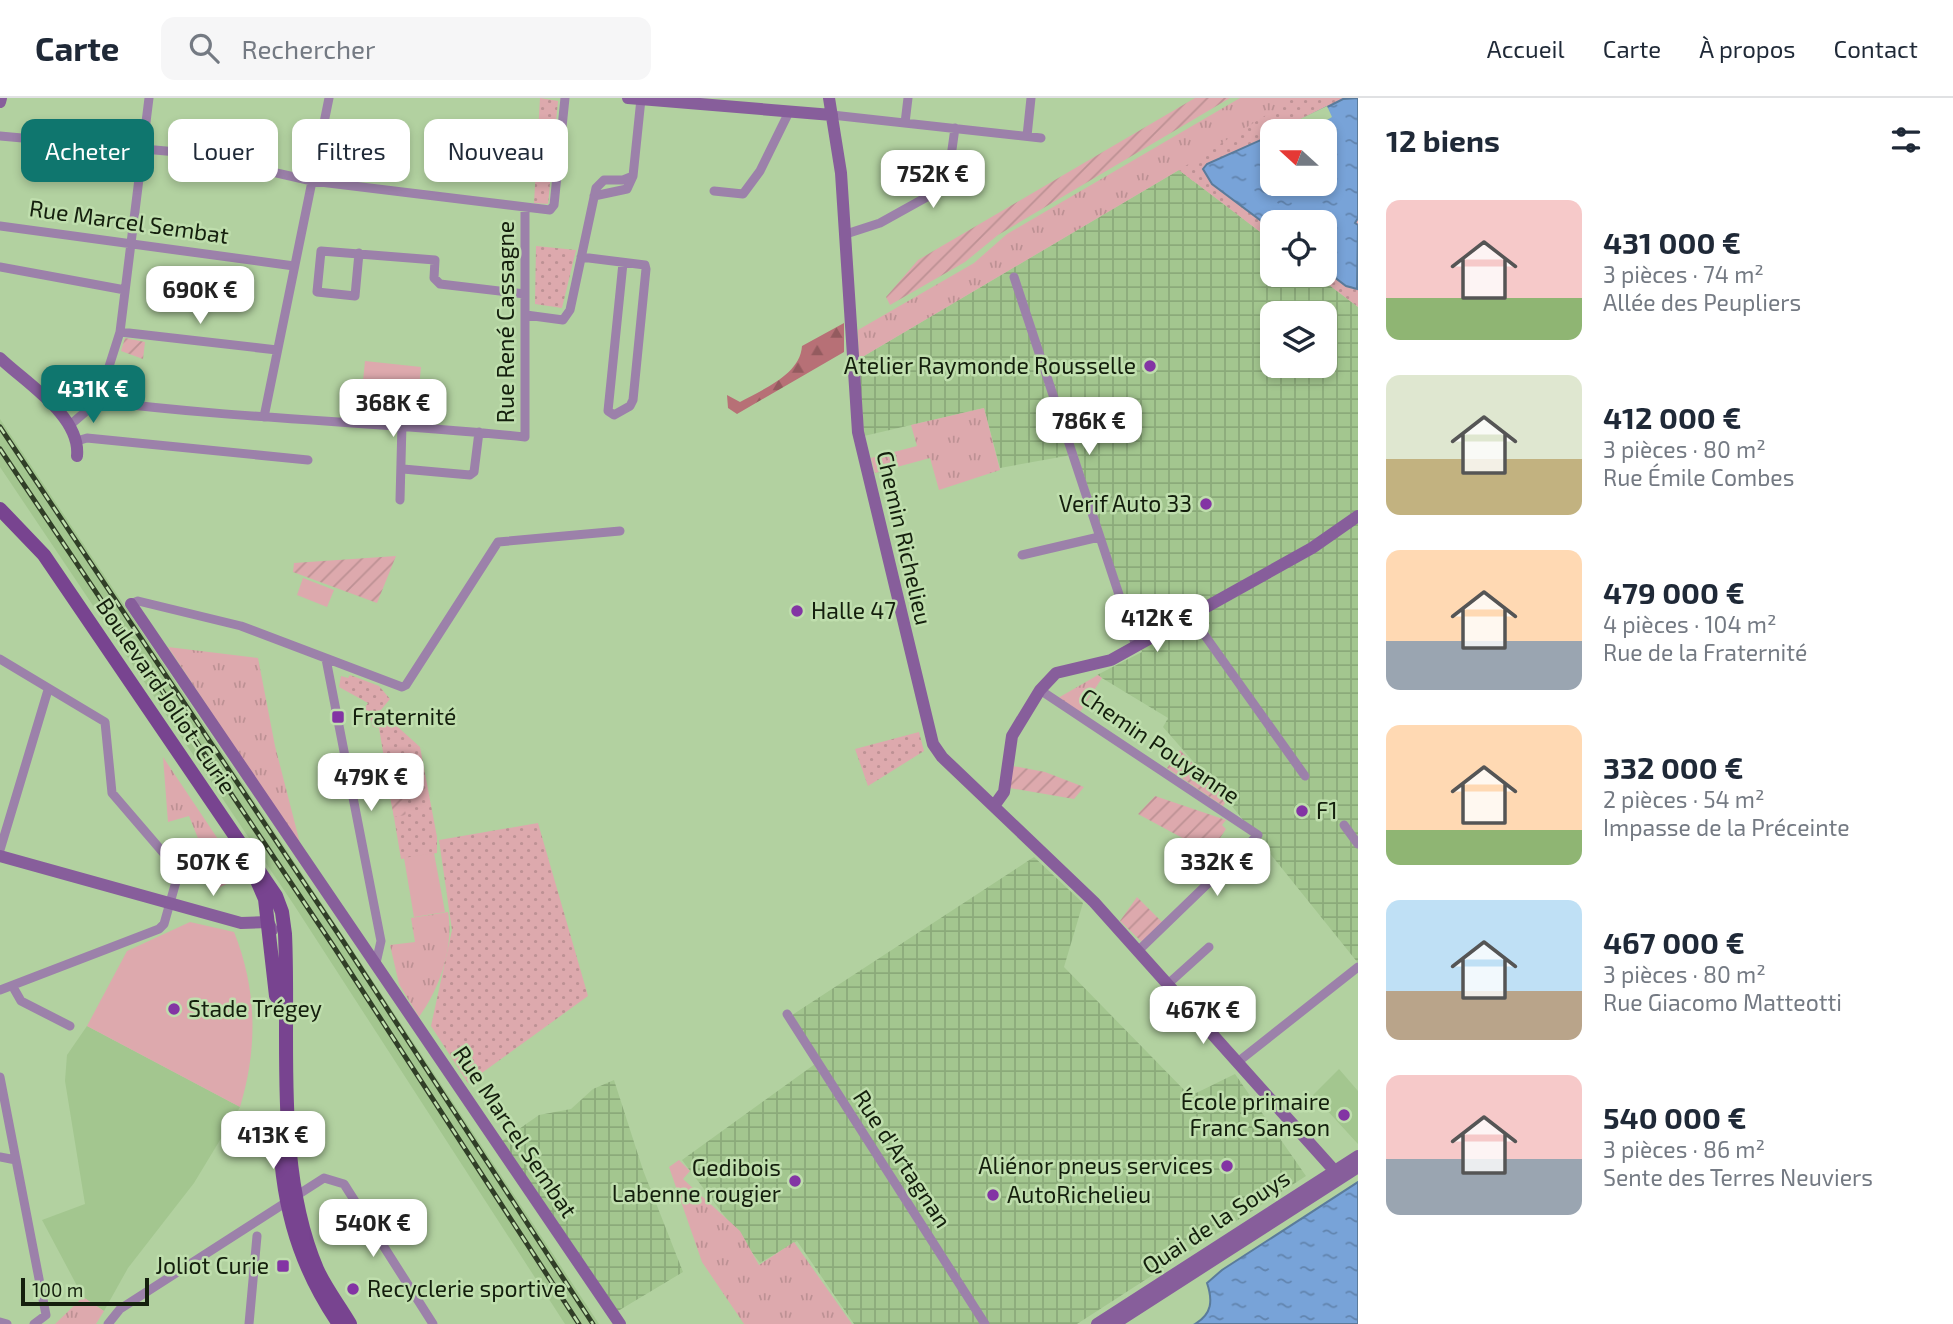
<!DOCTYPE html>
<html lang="fr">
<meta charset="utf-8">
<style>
:root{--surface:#fff;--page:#f6f6f7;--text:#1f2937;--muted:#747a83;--line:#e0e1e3;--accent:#0f766e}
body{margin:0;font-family:"Exo 2",sans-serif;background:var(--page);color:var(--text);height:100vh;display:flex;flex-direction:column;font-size:26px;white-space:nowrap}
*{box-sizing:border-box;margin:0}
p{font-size:23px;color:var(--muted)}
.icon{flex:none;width:38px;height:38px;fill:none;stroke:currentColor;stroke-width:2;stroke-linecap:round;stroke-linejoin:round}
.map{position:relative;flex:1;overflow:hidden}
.drawer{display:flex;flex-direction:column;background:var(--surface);width:595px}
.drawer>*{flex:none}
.banner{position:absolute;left:21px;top:21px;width:665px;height:63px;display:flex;gap:14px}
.needle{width:46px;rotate:291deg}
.controls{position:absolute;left:1260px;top:21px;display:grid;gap:14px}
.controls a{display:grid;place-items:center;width:77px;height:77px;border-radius:14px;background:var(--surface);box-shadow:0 4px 10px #0003;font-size:35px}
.scale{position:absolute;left:21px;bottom:18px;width:128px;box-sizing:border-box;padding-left:7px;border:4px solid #141f0d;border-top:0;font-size:19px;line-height:24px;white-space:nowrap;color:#141f0d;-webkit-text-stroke:5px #bfdead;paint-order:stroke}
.price{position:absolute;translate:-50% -60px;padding:0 16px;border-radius:14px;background:#fff;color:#222;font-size:23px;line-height:46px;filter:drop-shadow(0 2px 4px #0008)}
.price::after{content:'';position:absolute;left:50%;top:42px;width:21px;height:16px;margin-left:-10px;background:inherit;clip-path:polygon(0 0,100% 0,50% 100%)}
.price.active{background:var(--accent);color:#fff}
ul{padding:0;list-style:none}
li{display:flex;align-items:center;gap:21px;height:175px;padding:0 28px}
li span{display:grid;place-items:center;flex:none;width:196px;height:140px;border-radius:14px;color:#555}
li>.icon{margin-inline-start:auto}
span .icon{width:84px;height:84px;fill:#fffc;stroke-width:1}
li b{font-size:30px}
h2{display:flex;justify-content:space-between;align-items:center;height:84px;padding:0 28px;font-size:30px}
.chip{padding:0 24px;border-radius:14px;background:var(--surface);box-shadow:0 4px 10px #0003;font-size:24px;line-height:63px}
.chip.active{background:var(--accent);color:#fff}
header{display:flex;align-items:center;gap:42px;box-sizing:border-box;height:98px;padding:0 35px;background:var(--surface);border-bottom:2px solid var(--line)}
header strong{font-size:33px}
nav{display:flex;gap:38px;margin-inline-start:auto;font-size:24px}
.search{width:490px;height:63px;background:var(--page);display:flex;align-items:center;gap:18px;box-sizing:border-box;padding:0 24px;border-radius:14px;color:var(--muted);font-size:26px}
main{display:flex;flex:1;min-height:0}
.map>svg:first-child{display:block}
</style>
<header>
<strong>Carte</strong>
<div class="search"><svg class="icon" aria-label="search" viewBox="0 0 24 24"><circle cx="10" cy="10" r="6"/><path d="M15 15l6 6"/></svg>Rechercher</div>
<nav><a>Accueil</a><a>Carte</a><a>À propos</a><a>Contact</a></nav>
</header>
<main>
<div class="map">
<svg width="1358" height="1226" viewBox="0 0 1358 1226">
<defs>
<pattern id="industrial-grid" width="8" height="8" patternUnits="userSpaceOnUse" patternTransform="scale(1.75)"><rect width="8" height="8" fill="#a3c68f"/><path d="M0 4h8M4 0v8" fill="none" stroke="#8baa7a"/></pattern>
<pattern id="grass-tufts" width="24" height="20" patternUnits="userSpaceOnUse" patternTransform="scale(1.75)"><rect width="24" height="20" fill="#dda9ad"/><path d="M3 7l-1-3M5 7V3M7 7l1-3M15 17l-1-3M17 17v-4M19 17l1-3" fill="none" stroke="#bd9194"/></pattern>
<pattern id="forest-firs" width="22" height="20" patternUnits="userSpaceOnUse" patternTransform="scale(1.75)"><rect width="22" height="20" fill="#b77076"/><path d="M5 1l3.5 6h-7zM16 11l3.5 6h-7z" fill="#945b5f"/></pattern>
<pattern id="park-dots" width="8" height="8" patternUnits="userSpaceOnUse" patternTransform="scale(1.75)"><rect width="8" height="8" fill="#dda9ad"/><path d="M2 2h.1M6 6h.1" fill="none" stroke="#bd9194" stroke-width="1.8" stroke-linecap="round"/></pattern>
<pattern id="garden-furrows" width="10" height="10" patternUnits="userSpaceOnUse" patternTransform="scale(1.75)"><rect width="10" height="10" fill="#dda9ad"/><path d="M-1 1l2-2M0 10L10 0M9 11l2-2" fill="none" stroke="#bd9194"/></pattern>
<pattern id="water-ripples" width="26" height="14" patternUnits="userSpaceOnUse" patternTransform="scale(1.75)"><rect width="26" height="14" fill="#78a3d8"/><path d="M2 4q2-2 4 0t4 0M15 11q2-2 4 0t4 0" fill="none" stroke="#6184ae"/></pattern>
</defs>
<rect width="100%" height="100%" fill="#b2d1a0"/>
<path fill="#a3c68f" d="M0 321 228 663 599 1226H565L294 807 0 369Z
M87 928 240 1009 194 1085 128 1170 104 1213 83 1199 42 1122 85 1106 65 983 67 957Z
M1339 971 1358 993V1046L1313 997Z"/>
<path fill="url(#industrial-grid)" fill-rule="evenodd" d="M1179 72 1272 143V177H1316L1358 209V865L1227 702 1163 629 1168 620 1097 577 1142 554 1077 356 1000 370 984 310 864 338 859 261ZM1272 215H1325V268H1272Z
M1034 759 1083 805 1064 869 1190 998 1235 976 1306 1078 1077 1226H854L797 1143 760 1165 682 1062 815 966 786 921Z
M614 982 643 1072 683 1174 618 1213 502 1043 539 1017 571 1011 593 991Z"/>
<path fill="url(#grass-tufts)" d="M1240 0H1301L1272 33 1193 83 1179 72 859 261 858 232 974 165 1007 136Z
M984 310 1000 372 939 392 930 360 875 375 871 360 917 348 911 327Z
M168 549 258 560 275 648 301 749Z
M1098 577 1102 580 1080 614 1058 600Z
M163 659 234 765 235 777 231 784 218 790 189 718 168 724Z
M448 814C454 849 440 890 419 919L399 886 390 847 415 844 411 820Z
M679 1062 690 1073 683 1081 740 1133 759 1167 794 1144 852 1226H744L702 1164 669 1069Z
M83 1199 104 1213 96 1226H55Z"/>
<path fill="url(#forest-firs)" d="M844 225V254L737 316 728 310 727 297 740 304C763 291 800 277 802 248Z"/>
<path fill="url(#park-dots)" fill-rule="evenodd" d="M540 0 558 3 548 106 534 105Z
M1293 0H1358V209L1316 177H1325V124H1272V143L1179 72ZM1272 33H1325V86H1272Z
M536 148 576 152 562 210 535 206Z
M350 577 379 588 390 601 380 613 420 649 437 739V755L401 761 379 630 373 629 370 618 363 612 368 605 339 589 341 578 348 580Z
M919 634 924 653 868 688 855 651Z
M538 725 588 898 468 985 431 928 452 832 439 742Z"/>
<path fill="url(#garden-furrows)" d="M1195 0H1230L998 137 965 164 890 207 886 199 918 162Z
M125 240 145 244 143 261 121 253Z
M396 458 377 505 293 474 294 465Z
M1180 652 1227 702 1223 708 1167 670Z
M1013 668 1045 674 1084 689 1074 701 1010 690Z
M395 688 401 692 406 717 394 719 388 689Z
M1155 698 1226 722 1222 727 1226 731 1212 752 1230 761 1227 764 1138 716Z
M1137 799 1163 825 1142 844 1120 823Z"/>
<path fill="#dda9ad" d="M365 263 421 269 417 309 361 303Z
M303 480 334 492 327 509 297 497Z
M434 755 445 814 414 819 404 760Z
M190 824 234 834C257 891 258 950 240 1009L87 928 127 853Z"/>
<path fill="url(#water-ripples)" stroke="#5a7b9b" stroke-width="2" d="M1358 0V120L1355 125 1358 127 1357 191 1346 188 1325 172V124H1272V131L1212 86 1203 71 1207 66 1272 37V86H1325V33H1280L1343 1Z
M1358 1084V1226H1195C1212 1216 1213 1203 1207 1185L1222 1172Z"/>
<path fill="#b2d1a0" d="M1327 8 1332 19 1317 28 1314 23 1302 29 1298 22Z"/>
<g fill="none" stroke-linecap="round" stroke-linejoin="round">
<path stroke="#9c81aa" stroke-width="9" d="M832 17 1041 40
M905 25 908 0
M0 38 188 55 312 83 550 112 554 107 565 0
M1027 38 1031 0
M714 93 743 96 760 73 789 14
M594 98 627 91 633 78
M0 128 294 168
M846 136 880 125 943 90 948 80 955 30
M359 155 355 198 317 194 321 153 435 162 434 180 440 186 525 196
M581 159 645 167 646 171 633 302 630 308 614 317 608 313 623 165
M0 169 125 192
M1014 179 1136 548
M526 217 563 222 570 212 596 90 604 82H623L633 78 641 1
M120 234 277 252
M98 303 120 234 149 0
M264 319 329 0
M70 327 98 303C239 321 383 324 525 339V109
M77 343 87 340 308 362
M403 371 470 377 474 374 479 334
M400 402 402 326
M1022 457 1099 439
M131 506 138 503 241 528 402 589 406 587 498 444 620 433
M1191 518 1305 678
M0 561 105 624 112 695 179 773 164 826 159 831 0 892
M326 561 381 843 376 865
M1040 592 1258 737 1139 852
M1344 727 1358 746
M0 752 48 592
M1169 885 1209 849
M13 889 21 903 70 928
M787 916 985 1226
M1239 963 1358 869
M0 979 46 1217 34 1226
M0 1059 16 1062
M0 1224 7 1226
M108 1226 120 1211 324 1080 344 1086 433 1226
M249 1226 257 1138"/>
<path stroke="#875e9b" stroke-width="12" d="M628 0 832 17
M829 0 841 75 858 334 933 646 942 659 1094 804 1341 1080
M0 4 1 0
M0 260C26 285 81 318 77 358
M131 506 620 1226
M994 708 1004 694 1012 638 1040 592 1056 575 1111 562 1312 450 1358 418
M0 758 241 825 268 824 272 832
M1097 1226 1358 1058
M1114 1226 1358 1069"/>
<path stroke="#784490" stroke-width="14" d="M0 411 44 457 276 798 282 814 285 836C290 942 274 1070 317 1171 326 1191 339 1207 350 1226
M255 778 265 801 276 898
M279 1020C280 1097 295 1162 339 1226"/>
<defs>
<path id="rail" d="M0 329 343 843 593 1226
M0 351 334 849 579 1226"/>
</defs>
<use href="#rail" stroke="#303e27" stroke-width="5"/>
<use href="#rail" stroke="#bfdead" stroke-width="2.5" stroke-dasharray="8" stroke-linecap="butt"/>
</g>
<g fill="#8334a4" stroke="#bfdead" stroke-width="2.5">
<circle cx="1150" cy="268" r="7"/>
<circle cx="1206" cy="406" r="7"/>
<circle cx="797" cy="513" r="7"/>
<rect x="331" y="612" width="14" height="14" rx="3.5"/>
<circle cx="1302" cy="713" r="7"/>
<circle cx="174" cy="911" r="7"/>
<circle cx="1344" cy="1017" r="7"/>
<circle cx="1227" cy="1068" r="7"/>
<circle cx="795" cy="1083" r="7"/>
<circle cx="993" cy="1097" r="7"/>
<rect x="276" y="1161" width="14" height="14" rx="3.5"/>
<circle cx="353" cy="1191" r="7"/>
</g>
<g text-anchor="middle" stroke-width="5" stroke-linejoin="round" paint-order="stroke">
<g font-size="23" fill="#141f0d" stroke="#bfdead">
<text transform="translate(129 124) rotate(8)" y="8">Rue Marcel Sembat</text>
<text transform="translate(506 224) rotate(-90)" y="8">Rue René Cassagne</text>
<text transform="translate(904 440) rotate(77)" y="8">Chemin Richelieu</text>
<text transform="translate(166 598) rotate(56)" y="8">Boulevard Joliot-Curie</text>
<text transform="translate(1160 648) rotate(34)" y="8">Chemin Pouyanne</text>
<text transform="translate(515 1034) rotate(56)" y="8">Rue Marcel Sembat</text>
<text transform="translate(902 1061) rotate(57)" y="8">Rue d'Artagnan</text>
<text transform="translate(1216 1124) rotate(-33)" y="8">Quai de la Souys</text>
</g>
<g font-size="23" fill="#141f0d" stroke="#bfdead" text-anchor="end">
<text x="1136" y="276">Atelier Raymonde Rousselle</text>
<text x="1192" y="414">Verif Auto 33</text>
<text x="811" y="521" text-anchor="start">Halle 47</text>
<text x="352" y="627" text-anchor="start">Fraternité</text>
<text x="1316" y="721" text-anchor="start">F1</text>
<text x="188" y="919" text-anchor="start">Stade Trégey</text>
<text x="1330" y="1012">École primaire<tspan x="1330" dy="26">Franc Sanson</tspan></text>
<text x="1213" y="1076">Aliénor pneus services</text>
<text x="781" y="1078">Gedibois<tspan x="781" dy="26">Labenne rougier</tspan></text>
<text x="1007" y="1105" text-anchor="start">AutoRichelieu</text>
<text x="269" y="1176">Joliot Curie</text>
<text x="367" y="1199" text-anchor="start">Recyclerie sportive</text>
</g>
</g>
</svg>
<div class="controls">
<a><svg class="needle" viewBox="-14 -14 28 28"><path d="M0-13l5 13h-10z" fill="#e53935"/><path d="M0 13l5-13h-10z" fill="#747a83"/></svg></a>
<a><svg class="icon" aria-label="locate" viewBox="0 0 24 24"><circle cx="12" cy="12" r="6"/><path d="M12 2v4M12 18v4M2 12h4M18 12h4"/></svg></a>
<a><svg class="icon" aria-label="layers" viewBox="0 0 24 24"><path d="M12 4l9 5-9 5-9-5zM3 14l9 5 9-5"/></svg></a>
</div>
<div class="scale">100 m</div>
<b class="price" style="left:933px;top:112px">752K €</b>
<b class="price" style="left:200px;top:228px">690K €</b>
<b class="price active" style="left:93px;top:327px">431K €</b>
<b class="price" style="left:393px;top:341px">368K €</b>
<b class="price" style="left:1089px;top:359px">786K €</b>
<b class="price" style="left:1157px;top:556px">412K €</b>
<b class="price" style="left:371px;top:715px">479K €</b>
<b class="price" style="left:213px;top:800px">507K €</b>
<b class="price" style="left:1217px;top:800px">332K €</b>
<b class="price" style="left:1203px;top:948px">467K €</b>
<b class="price" style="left:273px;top:1073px">413K €</b>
<b class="price" style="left:373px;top:1161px">540K €</b>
<div class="banner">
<a class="chip active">Acheter</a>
<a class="chip">Louer</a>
<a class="chip">Filtres</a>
<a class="chip">Nouveau</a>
</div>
</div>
<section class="drawer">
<h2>12 biens<svg class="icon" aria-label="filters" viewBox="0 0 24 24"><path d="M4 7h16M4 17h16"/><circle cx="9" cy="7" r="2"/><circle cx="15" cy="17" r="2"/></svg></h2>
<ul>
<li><span style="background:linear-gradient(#f6c9c9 70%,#8fb573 0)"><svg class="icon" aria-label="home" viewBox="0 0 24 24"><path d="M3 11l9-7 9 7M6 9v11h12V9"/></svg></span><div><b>431 000 €</b><p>3 pièces · 74 m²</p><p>Allée des Peupliers</p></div></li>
<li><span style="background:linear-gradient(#dfe7d0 60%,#c2b280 0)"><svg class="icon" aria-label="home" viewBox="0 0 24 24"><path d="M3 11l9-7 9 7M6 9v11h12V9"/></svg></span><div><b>412 000 €</b><p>3 pièces · 80 m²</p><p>Rue Émile Combes</p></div></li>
<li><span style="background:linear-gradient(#ffd9b3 65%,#9aa5b1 0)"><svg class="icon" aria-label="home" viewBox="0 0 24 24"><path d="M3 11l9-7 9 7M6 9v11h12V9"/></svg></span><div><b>479 000 €</b><p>4 pièces · 104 m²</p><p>Rue de la Fraternité</p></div></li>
<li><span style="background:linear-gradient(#ffd9b3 75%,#8fb573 0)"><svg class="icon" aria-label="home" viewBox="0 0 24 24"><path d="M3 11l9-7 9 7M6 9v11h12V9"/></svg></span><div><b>332 000 €</b><p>2 pièces · 54 m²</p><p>Impasse de la Préceinte</p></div></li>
<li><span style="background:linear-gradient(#bfe0f5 65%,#b9a48a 0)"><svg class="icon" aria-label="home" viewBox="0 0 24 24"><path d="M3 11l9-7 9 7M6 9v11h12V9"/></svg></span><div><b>467 000 €</b><p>3 pièces · 80 m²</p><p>Rue Giacomo Matteotti</p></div></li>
<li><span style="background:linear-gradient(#f6c9c9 60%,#9aa5b1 0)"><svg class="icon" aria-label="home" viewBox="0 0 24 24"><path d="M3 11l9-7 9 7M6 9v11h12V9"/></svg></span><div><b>540 000 €</b><p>3 pièces · 86 m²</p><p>Sente des Terres Neuviers</p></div></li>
</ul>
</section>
</main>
